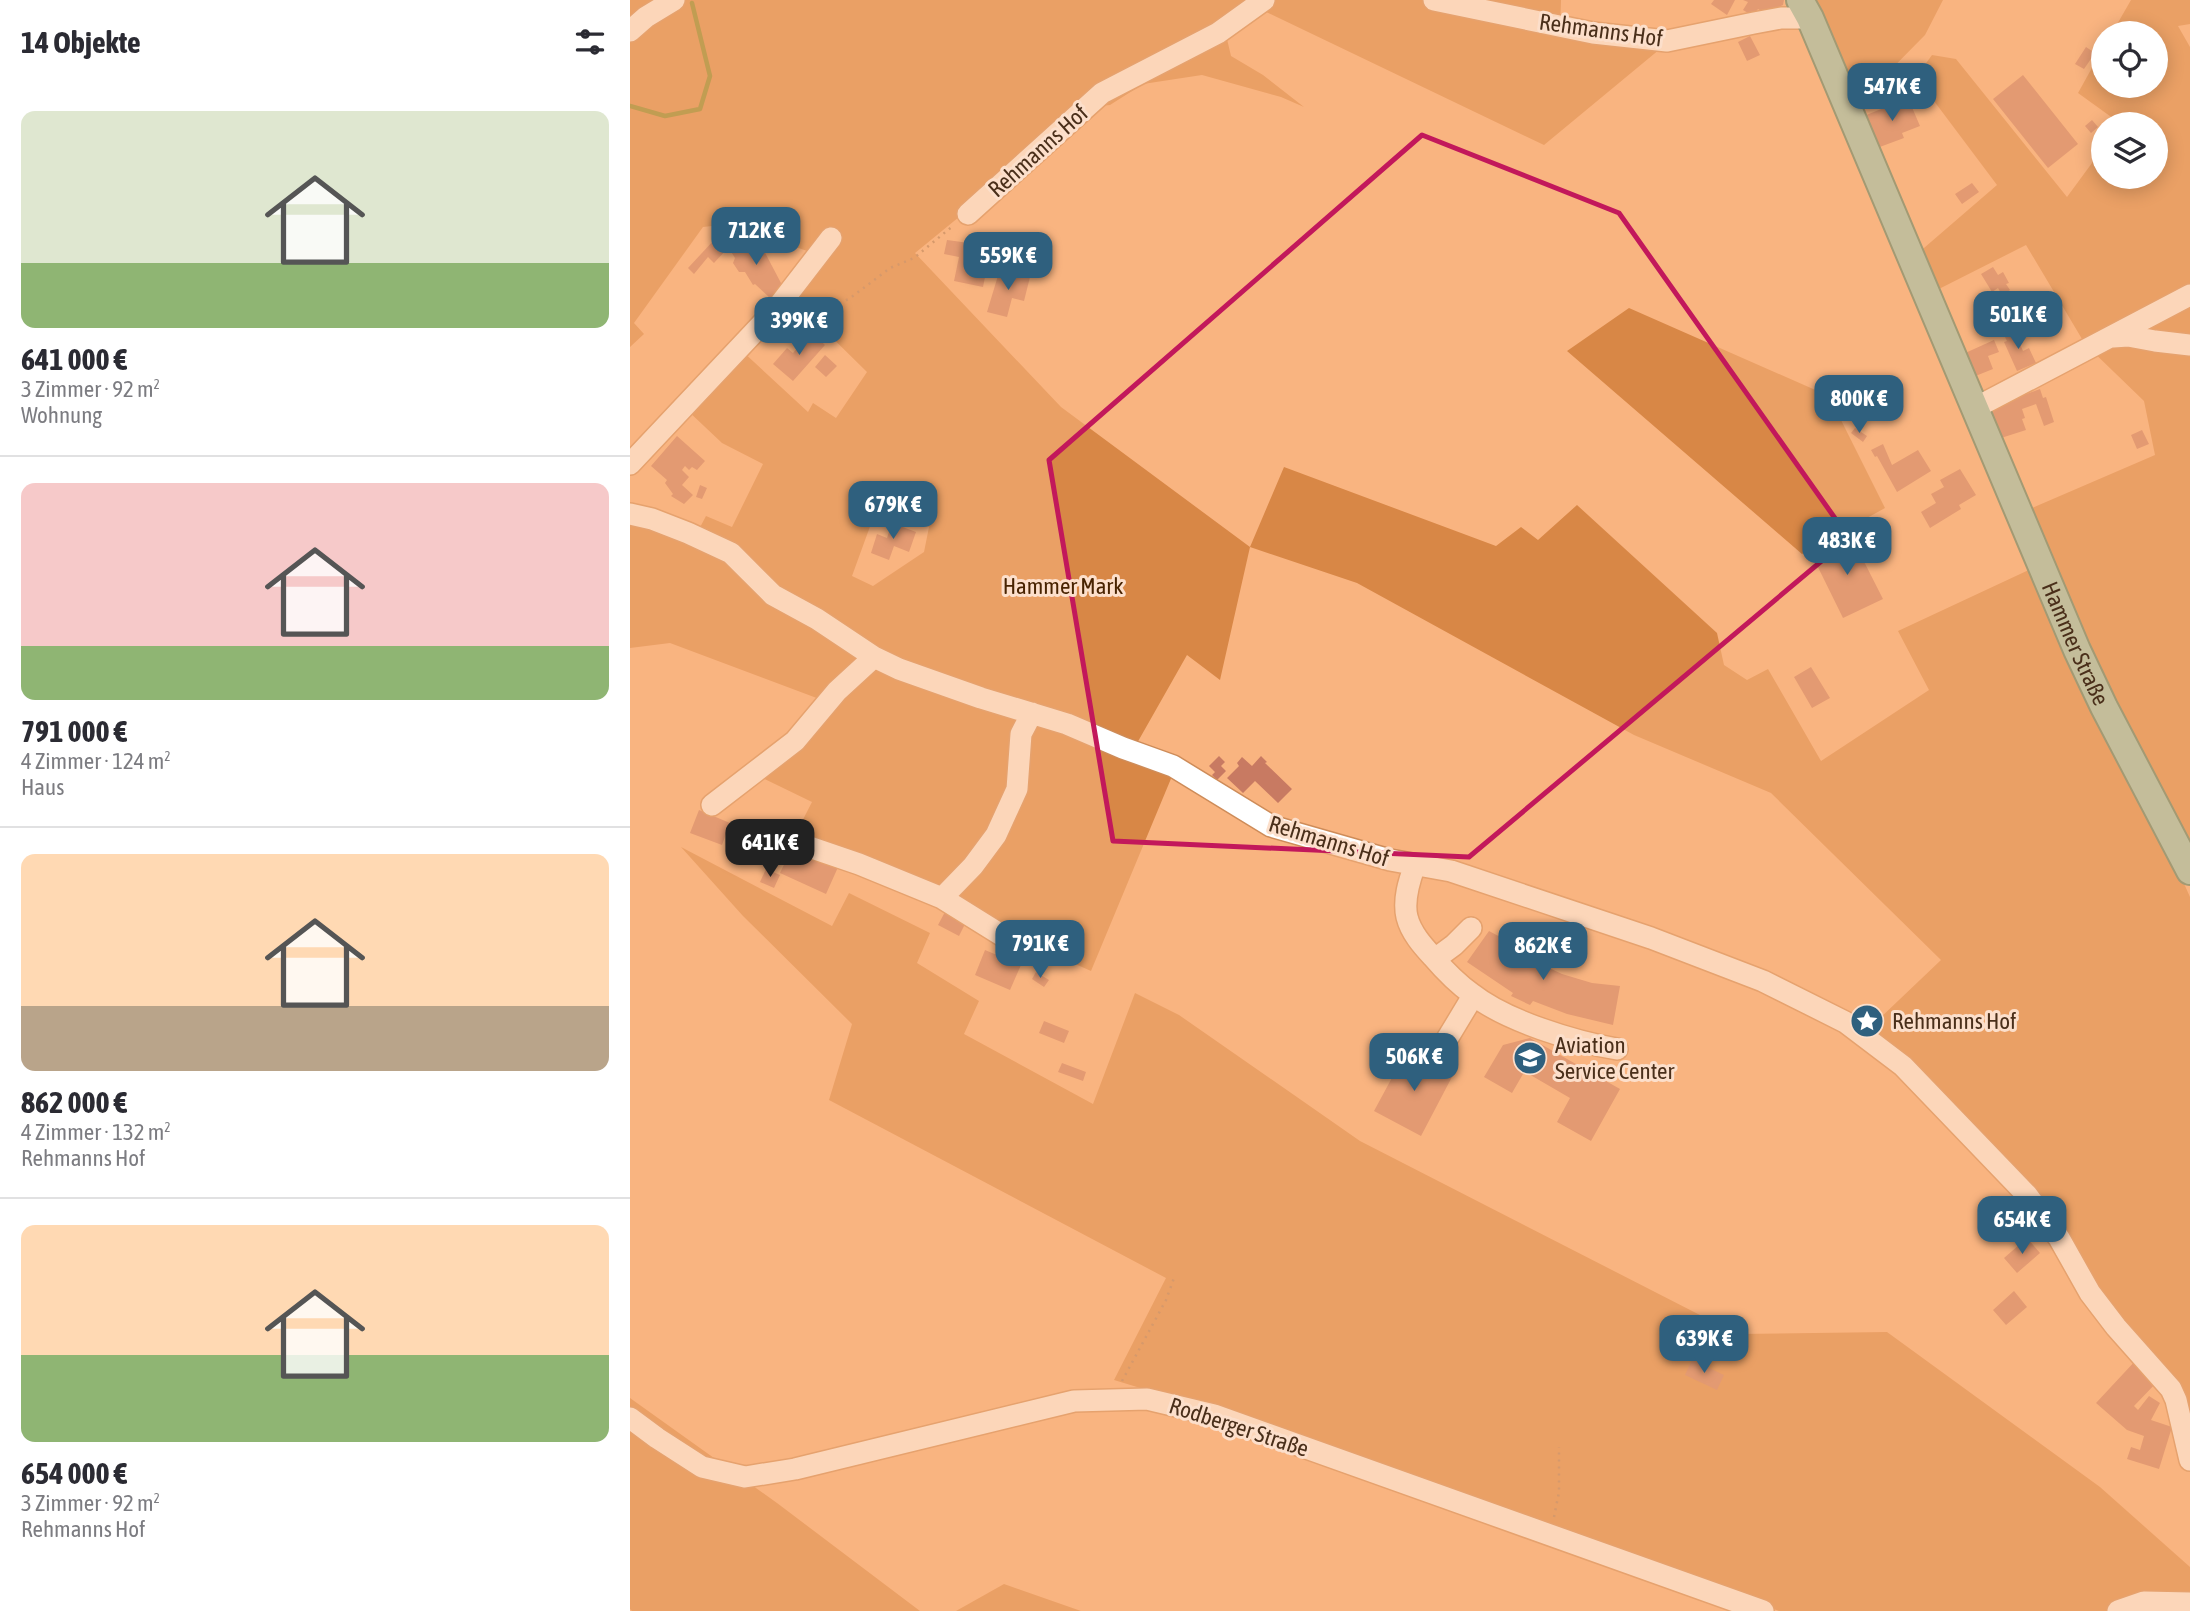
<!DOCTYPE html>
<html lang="de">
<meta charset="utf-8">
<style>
:root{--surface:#fff;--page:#f2f2f3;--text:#2b2b33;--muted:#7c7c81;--line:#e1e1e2;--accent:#2f607e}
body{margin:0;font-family:"Asap Condensed",sans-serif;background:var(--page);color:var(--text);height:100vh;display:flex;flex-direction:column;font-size:26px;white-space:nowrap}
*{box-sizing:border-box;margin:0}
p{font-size:23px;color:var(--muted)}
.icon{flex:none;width:38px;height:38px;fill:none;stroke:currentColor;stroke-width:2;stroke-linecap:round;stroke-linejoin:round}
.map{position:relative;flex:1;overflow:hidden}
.sheet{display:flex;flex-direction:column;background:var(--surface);width:630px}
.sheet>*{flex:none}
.tools{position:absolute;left:1461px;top:21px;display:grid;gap:14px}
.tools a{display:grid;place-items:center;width:77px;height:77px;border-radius:50%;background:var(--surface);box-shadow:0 4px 18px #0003;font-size:35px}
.price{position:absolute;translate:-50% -60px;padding:0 16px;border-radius:14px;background:var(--accent);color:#fff;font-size:23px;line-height:46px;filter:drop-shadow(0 2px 4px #0008)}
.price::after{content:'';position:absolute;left:50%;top:42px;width:21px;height:16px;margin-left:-10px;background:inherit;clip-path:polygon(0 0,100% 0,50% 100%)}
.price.current{background:#222;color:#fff}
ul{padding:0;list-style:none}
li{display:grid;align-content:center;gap:14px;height:371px;padding:0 21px}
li+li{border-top:2px solid var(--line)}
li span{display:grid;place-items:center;height:217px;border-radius:14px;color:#555}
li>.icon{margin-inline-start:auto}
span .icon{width:126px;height:126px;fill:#fffc;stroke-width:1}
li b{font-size:30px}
h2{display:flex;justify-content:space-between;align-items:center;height:84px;padding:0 21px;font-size:30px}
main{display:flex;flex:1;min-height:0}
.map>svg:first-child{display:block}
</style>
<main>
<section class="sheet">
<h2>14 Objekte<svg class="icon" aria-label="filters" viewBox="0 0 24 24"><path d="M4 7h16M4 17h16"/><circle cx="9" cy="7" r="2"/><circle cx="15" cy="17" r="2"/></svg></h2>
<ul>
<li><span style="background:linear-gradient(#dfe7d0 70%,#8fb573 0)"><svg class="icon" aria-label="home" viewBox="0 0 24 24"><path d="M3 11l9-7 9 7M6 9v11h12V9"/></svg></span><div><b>641 000 €</b><p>3 Zimmer · 92 m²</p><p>Wohnung</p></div></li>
<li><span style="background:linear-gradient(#f6c9c9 75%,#8fb573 0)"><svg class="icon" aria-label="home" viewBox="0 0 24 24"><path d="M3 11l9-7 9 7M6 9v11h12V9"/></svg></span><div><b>791 000 €</b><p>4 Zimmer · 124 m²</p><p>Haus</p></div></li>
<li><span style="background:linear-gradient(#ffd9b3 70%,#b9a48a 0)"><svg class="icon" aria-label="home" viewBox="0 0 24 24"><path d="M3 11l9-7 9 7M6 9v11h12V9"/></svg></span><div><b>862 000 €</b><p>4 Zimmer · 132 m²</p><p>Rehmanns Hof</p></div></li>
<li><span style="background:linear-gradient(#ffd9b3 60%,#8fb573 0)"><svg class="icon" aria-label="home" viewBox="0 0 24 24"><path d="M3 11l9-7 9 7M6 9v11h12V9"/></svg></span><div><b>654 000 €</b><p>3 Zimmer · 92 m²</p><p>Rehmanns Hof</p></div></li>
</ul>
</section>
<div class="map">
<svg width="1560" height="1611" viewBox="0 0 1560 1611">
<rect width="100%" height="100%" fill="#f9b480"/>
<path fill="#d88746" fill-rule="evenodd" d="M0 0H931L930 33 1030 49 914 145 632 10 597 39 601 56 633 75 674 107 651 97 572 75 513 84 480 105 451 108 389 168 285 253 431 407 620 547 654 467 866 546 891 527 908 540 947 505 1087 633 1094 665 1117 680 1138 669 1191 761 1299 690 1268 631 1403 568 1395 511 1525 455 1514 401 1455 344 1396 245 1301 293 1287 254 1367 185 1286 77 1302 55 1326 59 1437 197 1473 148 1474 177H1526V124H1491L1448 93 1473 48 1474 86H1526V33H1482L1501 0H1560V24L1548 26 1560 47V857L1519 805 1560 897V1434L1462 1286 1391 1189 1228 1039 1311 960 1141 793 1004 735 727 583 620 547 590 680 557 655 502 752 545 769 461 971 163 839 182 802 122 773 192 700 40 643 0 648V511L67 533 76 516 102 527 133 464 92 443 57 410 183 253 99 224 73 227 4 323 14 334 0 347ZM149 310 176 312 237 372 206 418 183 403 178 412 111 350ZM246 510 299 527 294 552 243 586 222 576Z
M1179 0H1313L1295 35 1225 106Z
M999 308 1199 396 1255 508 1172 554 937 351Z
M51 847 202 926 219 893 300 933 287 963 349 1001 334 1034 463 1104 505 993 549 1015 730 1141 1107 1334 1257 1332 1470 1487 1560 1567V1611H1149L924 1525 705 1447 484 1380 536 1278 199 1100 222 1024 113 916Z
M0 1398 147 1503 290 1611H2L0 1609Z
M374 1584 451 1611H326Z"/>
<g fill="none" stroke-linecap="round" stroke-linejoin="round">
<path stroke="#7c801c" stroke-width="4.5" d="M0 106 35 116 70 109 80 76 62 3"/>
</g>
<path fill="#c87a62" d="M1084 0H1105L1097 15 1081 4Z
M1113 0H1154L1153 5 1135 13 1128 9 1123 16 1113 10 1118 2Z
M1120 36 1130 55 1117 61 1108 42Z
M1456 47 1465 53 1454 69 1445 64Z
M1393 75 1448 144 1418 168 1363 99Z
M1278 98 1290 126 1272 133 1274 138 1247 148 1234 116Z
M1462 120 1468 127 1461 133 1455 126Z
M1342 183 1349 192 1332 204 1325 194Z
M121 236 129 249 132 247 151 283 148 292 141 299 125 284 123 285 115 272H109L103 263 105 258 100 250Z
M84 240 96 250 84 263 78 257 64 274 58 268Z
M317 240 354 245 349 271 356 272 353 287 324 281 329 257 314 254Z
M1363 267 1368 275 1373 272 1379 283 1376 284 1380 290 1372 295 1368 288 1362 292 1351 274Z
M370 269 400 277 394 301 382 298 377 317 357 312Z
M1383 328 1393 351 1399 348 1406 363 1387 371 1374 342 1377 341 1373 333Z
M181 332 195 345 163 381 143 364 157 348 163 353Z
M1364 340 1369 352 1358 356 1363 369 1343 377 1333 354Z
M195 355 207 366 196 377 185 367Z
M1410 389 1413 398 1416 397 1424 422 1414 426 1406 404 1392 409 1395 418 1392 419 1396 430 1371 438 1360 407Z
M1225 428 1237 436 1233 442 1221 433Z
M1512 430 1519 444 1507 449 1501 435Z
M47 436 75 461 67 470 62 467 59 470 55 466 52 470 59 477 52 485 63 495 54 504 41 496 43 494 35 483 37 480 21 466Z
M1253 444 1262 465 1288 450 1301 471 1267 492 1247 456 1245 457 1241 450Z
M1330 469 1346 495 1329 505 1331 509 1300 528 1291 512 1306 503 1301 494 1314 487 1310 480Z
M70 485 77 488 72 499 66 497Z
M262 523 286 532 279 552 264 546 259 560 241 553 247 534 257 538Z
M1221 536 1253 599 1213 618 1182 555Z
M1181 667 1200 698 1182 708 1164 677Z
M589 756 595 762 591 766 596 771 587 780 582 775 585 772 579 766Z
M631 756 637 762 635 763 662 789 648 803 625 781 613 793 597 778 609 766 607 763 612 757 622 766Z
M69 810 100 823 92 845 60 833Z
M161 850 209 865 196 894 150 873Z
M136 869 150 875 144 888 130 882Z
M316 910 337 920 329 936 308 925Z
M859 931 874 939 880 937 888 940 890 944 887 953 932 974 962 983 990 986 983 1025 937 1014 903 1001 900 1005 881 996 883 993 837 962Z
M355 950 391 965 380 990 345 975Z
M406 972 419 980 414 987 402 979Z
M414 1021 439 1031 434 1043 409 1033Z
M900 1038 990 1089 961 1141 927 1122 940 1098 897 1073 893 1074 882 1093 854 1077 873 1045Z
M777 1050 823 1075 791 1136 744 1111Z
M432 1063 456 1072 453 1081 428 1072Z
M1397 1238 1410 1253 1387 1273 1374 1258Z
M1384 1291 1397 1307 1376 1325 1363 1310Z
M1507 1359 1529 1380 1504 1406 1508 1410 1519 1396 1530 1403 1521 1420 1542 1427 1529 1469 1497 1459 1501 1447 1510 1450 1514 1436 1497 1430 1466 1403Z
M1062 1360 1094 1375 1087 1390 1055 1375Z"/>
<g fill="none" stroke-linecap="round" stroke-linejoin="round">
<defs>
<path id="minor" d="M804 0 963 33 1037 41 1124 23 1151 18H1180
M0 31 16 17 44 0
M338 214 472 93 588 33 634 0
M1483 337 1498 336 1525 341 1560 345
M1345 408 1560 295
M0 464 147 308 201 238
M0 514 22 519 58 533 101 553 143 595 187 619 244 657 269 669 351 698 437 724 493 748 543 766 641 826 760 860 821 871 1021 938 1133 981 1215 1022 1273 1066 1397 1195 1429 1238 1460 1293 1486 1327 1541 1389 1546 1400 1560 1460
M82 805 165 741 207 691 244 657
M150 837 229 864 312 898 343 866 366 835 387 789 391 734 402 713
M785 865C779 881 773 900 777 917 781 933 793 946 803 957 815 971 828 984 842 994 876 1021 945 1042 987 1049
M312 898 381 941
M805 959 824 945 841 928
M811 1049 843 996
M0 1418 27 1438 72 1467 115 1477 165 1469 444 1401 517 1399 584 1415 1133 1611
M1488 1611 1514 1602 1560 1603"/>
<g id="major">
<path id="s1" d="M1170 0 1180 18 1447 650 1474 707 1560 871"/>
</g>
</defs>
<use href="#minor" stroke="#ce8c59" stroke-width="24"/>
<use href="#major" stroke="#3a7a65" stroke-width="30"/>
<path stroke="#aa7852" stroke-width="2.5" stroke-dasharray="2 5" stroke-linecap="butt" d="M169 307 192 310 219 299 260 268 284 258 324 225
M492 1381 536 1300 544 1278
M924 1517 929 1492V1447"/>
<use href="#minor" stroke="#fff" stroke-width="21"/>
<use href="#major" stroke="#84c8bb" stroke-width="26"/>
</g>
<path d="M0 0H1560V1611H0ZM792 135 989 213 1219 538 839 857 483 841 419 460Z" fill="#f9b480" fill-opacity=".55" fill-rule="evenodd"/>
<path fill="none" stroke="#c2185b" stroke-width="5" stroke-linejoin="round" d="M792 135 989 213 1219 538 839 857 483 841 419 460Z"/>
<defs>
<symbol id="sight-disc" viewBox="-11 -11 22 22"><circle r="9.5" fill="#2f607e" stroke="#fcdfcb"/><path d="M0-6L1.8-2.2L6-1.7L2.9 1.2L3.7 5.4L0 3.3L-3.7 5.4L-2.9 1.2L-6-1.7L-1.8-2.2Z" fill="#fff"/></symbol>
<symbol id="university-disc" viewBox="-11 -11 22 22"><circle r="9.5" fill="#2f607e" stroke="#fcdfcb"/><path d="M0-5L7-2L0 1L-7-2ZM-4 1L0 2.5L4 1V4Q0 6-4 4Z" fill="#fff"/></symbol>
</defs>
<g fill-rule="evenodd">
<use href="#sight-disc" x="1218" y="1002" width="38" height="38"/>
<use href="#university-disc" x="881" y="1039" width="38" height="38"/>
</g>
<g text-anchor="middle" stroke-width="6" stroke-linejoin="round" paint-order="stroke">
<g font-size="23" fill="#4a2f1a" stroke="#fcdfcb">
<text transform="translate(971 30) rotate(8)" y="8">Rehmanns Hof</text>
<text transform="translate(408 151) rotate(-42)" y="8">Rehmanns Hof</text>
<text dy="8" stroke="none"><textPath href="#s1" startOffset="700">Hammer Straße</textPath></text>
<text transform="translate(699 841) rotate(17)" y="8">Rehmanns Hof</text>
<text transform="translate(609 1427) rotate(18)" y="8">Rodberger Straße</text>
</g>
<g font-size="23" fill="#482301" stroke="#fcdfcb">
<text x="433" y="594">Hammer Mark</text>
</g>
<g font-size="23" fill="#4a2f1a" stroke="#fcdfcb" text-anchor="start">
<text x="1262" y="1029">Rehmanns Hof</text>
<text x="925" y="1053">Aviation<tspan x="925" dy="26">Service Center</tspan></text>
</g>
</g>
</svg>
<div class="tools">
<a><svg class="icon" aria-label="locate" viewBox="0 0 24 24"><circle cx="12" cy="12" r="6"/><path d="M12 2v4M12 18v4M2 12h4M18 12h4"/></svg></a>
<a><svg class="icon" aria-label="layers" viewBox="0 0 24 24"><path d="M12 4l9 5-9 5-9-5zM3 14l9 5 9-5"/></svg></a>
</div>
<b class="price" style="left:1262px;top:123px">547K €</b>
<b class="price" style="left:126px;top:267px">712K €</b>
<b class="price" style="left:378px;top:292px">559K €</b>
<b class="price" style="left:1388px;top:351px">501K €</b>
<b class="price" style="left:169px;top:357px">399K €</b>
<b class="price" style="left:1229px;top:435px">800K €</b>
<b class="price" style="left:263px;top:541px">679K €</b>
<b class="price" style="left:1217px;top:577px">483K €</b>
<b class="price current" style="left:140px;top:879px">641K €</b>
<b class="price" style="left:410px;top:980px">791K €</b>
<b class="price" style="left:913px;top:982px">862K €</b>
<b class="price" style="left:784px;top:1093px">506K €</b>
<b class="price" style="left:1392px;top:1256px">654K €</b>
<b class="price" style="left:1074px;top:1375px">639K €</b>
</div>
</main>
